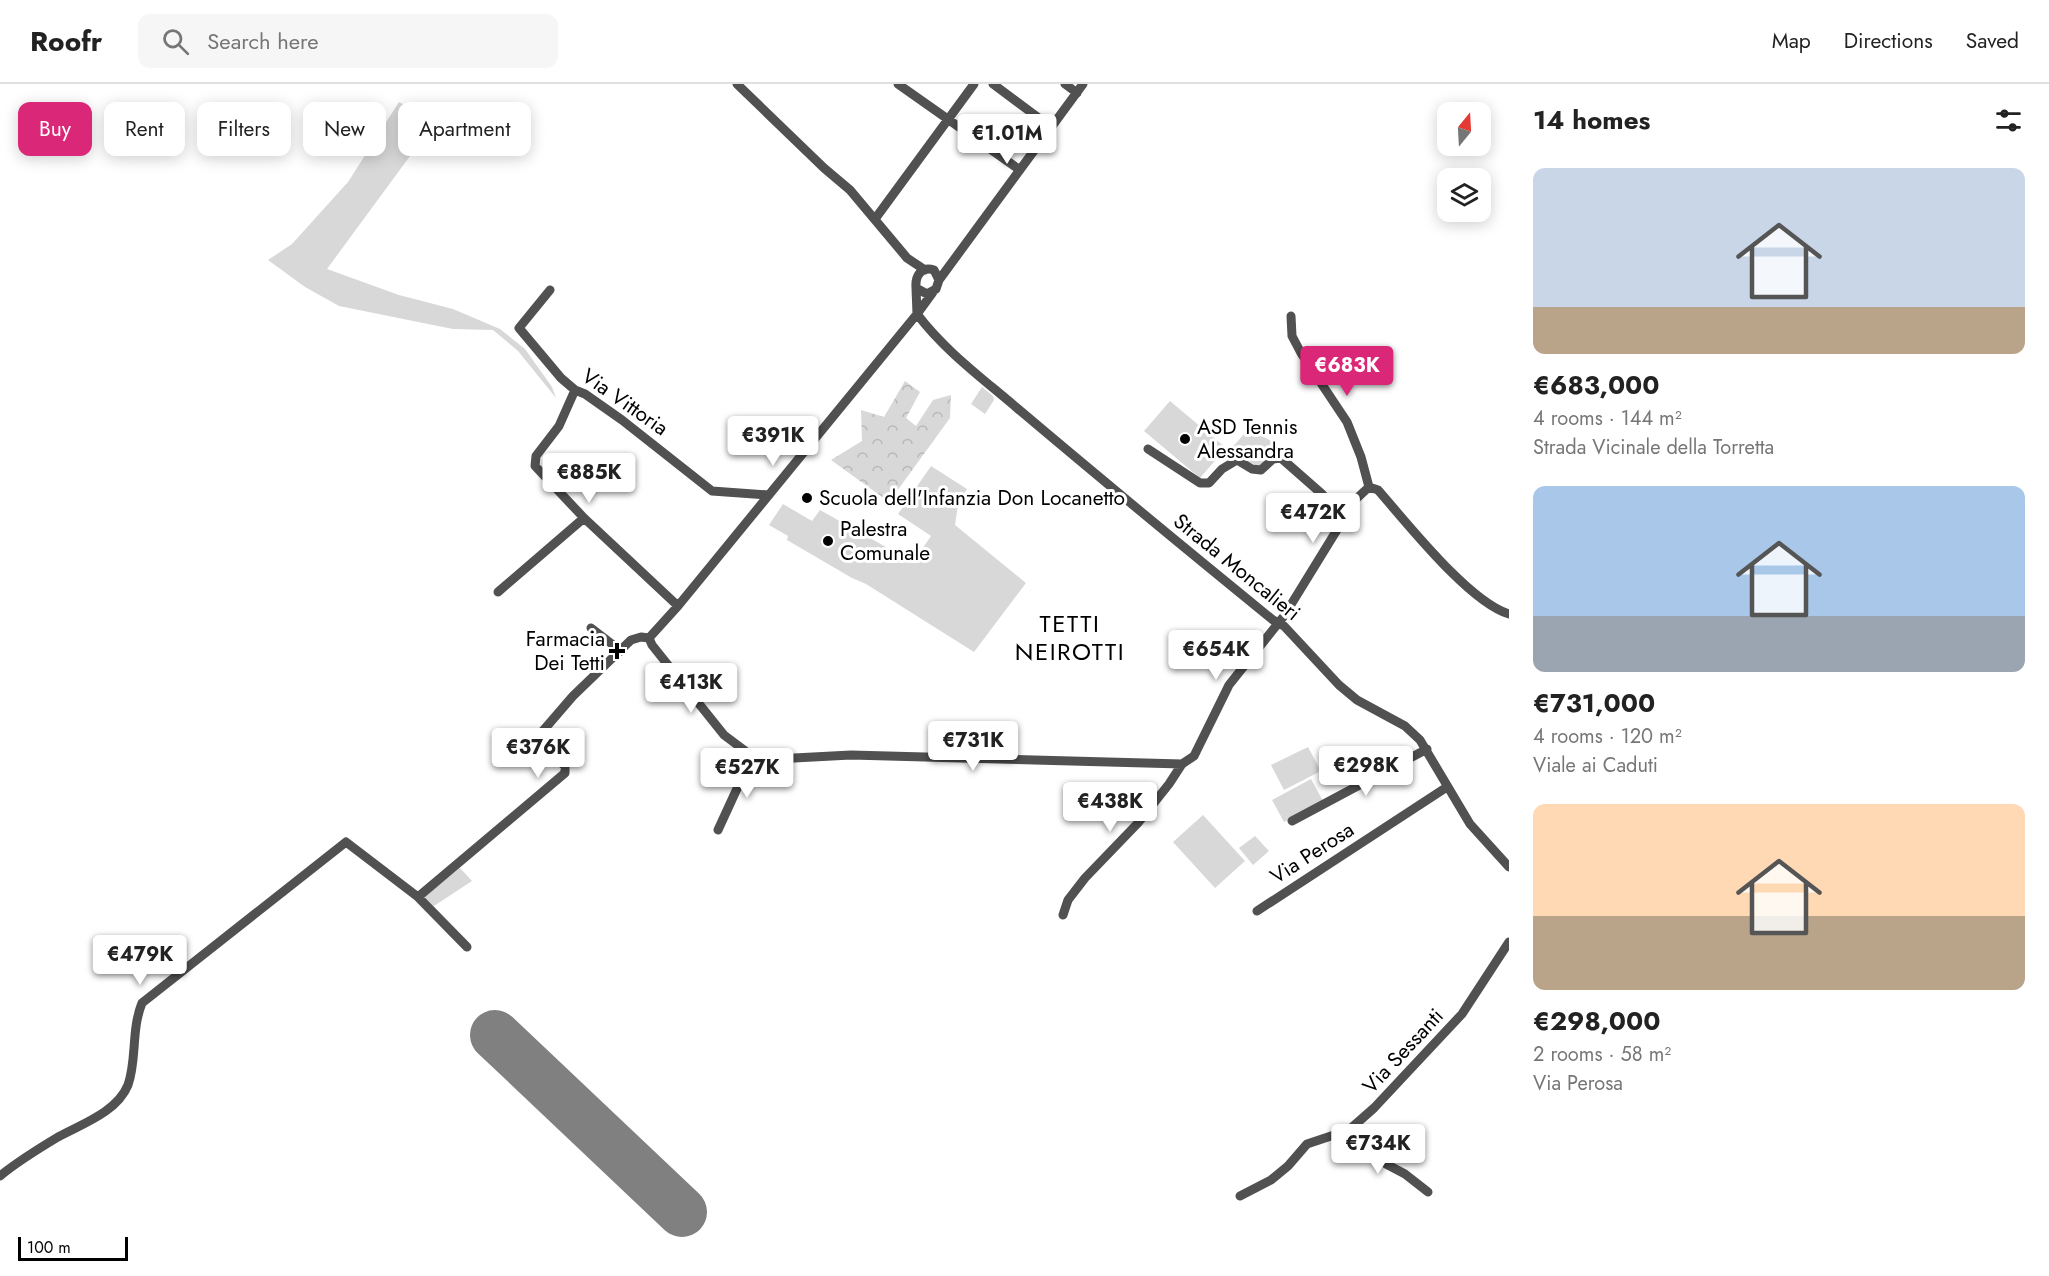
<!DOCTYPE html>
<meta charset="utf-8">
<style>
:root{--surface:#fff;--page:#f6f6f6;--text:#222;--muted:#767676;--line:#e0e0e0;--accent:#db2777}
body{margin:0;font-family:Jost,sans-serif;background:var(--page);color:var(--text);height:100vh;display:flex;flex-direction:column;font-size:22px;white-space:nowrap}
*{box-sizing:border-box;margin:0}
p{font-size:20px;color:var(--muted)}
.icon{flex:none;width:33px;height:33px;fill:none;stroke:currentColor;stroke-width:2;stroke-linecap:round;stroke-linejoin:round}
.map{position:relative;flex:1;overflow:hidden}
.sheet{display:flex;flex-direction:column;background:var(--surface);width:540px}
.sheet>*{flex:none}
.hud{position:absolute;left:18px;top:18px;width:570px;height:54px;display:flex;gap:12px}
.needle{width:39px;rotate:18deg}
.tools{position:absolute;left:1437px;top:18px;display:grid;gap:12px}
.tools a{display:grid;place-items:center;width:54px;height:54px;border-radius:12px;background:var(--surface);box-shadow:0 3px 15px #0003;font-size:30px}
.scale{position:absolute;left:18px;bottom:15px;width:110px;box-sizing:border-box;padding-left:6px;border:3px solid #000;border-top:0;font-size:16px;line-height:21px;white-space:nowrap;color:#000;-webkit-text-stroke:4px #fff;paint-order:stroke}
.price{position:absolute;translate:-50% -51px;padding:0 14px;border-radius:6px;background:#fff;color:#222;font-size:20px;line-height:39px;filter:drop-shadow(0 2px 3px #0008)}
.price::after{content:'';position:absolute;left:50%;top:36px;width:18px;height:14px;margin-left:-9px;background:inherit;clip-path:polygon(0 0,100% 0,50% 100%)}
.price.on{background:var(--accent);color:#fff}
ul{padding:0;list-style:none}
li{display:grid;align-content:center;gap:12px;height:318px;padding:0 24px}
li span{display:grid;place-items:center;height:186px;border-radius:12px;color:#555}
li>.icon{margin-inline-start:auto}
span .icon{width:108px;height:108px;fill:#fffc;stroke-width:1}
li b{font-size:26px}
h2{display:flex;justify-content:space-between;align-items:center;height:72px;padding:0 24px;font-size:26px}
.chip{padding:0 21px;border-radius:12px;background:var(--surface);box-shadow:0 3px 15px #0003;font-size:21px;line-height:54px}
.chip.on{background:var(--accent);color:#fff}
header{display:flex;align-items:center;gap:36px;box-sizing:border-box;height:84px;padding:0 30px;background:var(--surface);border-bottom:2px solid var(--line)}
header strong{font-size:28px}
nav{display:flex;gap:33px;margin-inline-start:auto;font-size:21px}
.search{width:420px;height:54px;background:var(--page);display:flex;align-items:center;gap:15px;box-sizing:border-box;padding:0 21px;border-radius:12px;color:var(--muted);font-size:22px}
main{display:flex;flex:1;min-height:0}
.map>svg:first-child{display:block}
</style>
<header>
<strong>Roofr</strong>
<div class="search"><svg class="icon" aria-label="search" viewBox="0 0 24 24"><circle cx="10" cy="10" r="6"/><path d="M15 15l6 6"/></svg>Search here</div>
<nav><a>Map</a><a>Directions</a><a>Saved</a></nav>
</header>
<main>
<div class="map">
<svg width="1509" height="1192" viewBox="0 0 1509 1192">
<defs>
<pattern id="forest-crowns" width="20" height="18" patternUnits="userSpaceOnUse" patternTransform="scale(1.5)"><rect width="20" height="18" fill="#d8d8d8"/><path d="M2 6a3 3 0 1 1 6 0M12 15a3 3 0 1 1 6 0" fill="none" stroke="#b8b8b8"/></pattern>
</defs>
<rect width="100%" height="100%" fill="#fff"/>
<path fill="#d8d8d8" d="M399 18 435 38 327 185 399 211 453 225 500 245 525 265 552 303 556 314 518 267 493 246 453 245 339 222 305 203 268 176 292 160 348 98Z
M982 303 993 312 994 316 985 330 971 320Z
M1170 317 1226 364 1200 394 1144 347Z
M1244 350C1260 350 1267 353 1279 363L1270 374 1260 382 1231 373 1232 370 1230 366Z
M931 382 967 405 958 421 955 441 1026 499 974 568 866 500 852 494 787 456 788 452 769 441 783 420 812 437 820 426 902 472 920 468 931 452 898 430Z
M1308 663 1321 687 1284 706 1271 681Z
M1311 695 1323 717 1284 738 1272 716Z
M1203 731 1245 777 1215 804 1173 758Z
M1255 752 1269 767 1253 781 1239 764Z
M460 784 472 797 434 822 424 813Z"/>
<path fill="url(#forest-crowns)" d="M905 297 920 308 906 334 916 342 933 316 951 311 950 334 889 418 831 376 862 357 861 326 884 333Z"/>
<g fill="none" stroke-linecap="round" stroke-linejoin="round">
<path stroke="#808080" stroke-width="50" d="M495 951 682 1128"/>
<path stroke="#515151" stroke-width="9" d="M737 0 824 84 850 106 907 174 925 186
M898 0 1020 86
M993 0 1051 43
M1065 0 1077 9
M875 135 974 0
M939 196 934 186C921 182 915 192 916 204L927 210 936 205 939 196 1083 0
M916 204 917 230
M550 206 519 244 561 294 575 306 585 310 622 336 712 407 769 411
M917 230C945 267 982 294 1017 324 1101 395 1187 466 1273 536L1284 542 1339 601 1357 616 1405 642 1420 656 1470 740 1509 783
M1291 232 1292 252 1301 269 1347 338 1361 373 1369 403
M575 306 559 342 536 372 535 382 584 434 678 522
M1148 365 1200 399H1209L1222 385 1237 376 1252 385 1261 386 1273 375 1281 374 1322 410 1344 434
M1369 403 1378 406C1407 439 1469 518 1509 530
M498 508 584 434
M591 544 621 567
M649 554 652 561 724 651 752 672 763 677 794 674 851 671 1182 680
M649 554 678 522 917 230 933 208
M1292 737 1427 665
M718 746 752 672
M418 813 467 863
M1257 827 1447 703
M1063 831 1068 816 1085 794 1138 739 1169 700 1182 680 1194 672 1229 601 1284 532 1356 415 1369 403
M1349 1046 1386 1080 1405 1090 1428 1108
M0 1092C18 1077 38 1065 58 1053 82 1040 117 1028 128 1001 137 976 131 946 142 919L346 758 418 813 565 689V682L535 656 573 612 631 556 641 553 649 554
M1240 1112 1271 1096 1288 1082 1307 1060 1349 1046 1374 1024 1462 930 1509 858"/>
</g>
<g fill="#000" stroke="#fff" stroke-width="2">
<circle cx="1185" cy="355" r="6"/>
<circle cx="807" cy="414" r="6"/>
<circle cx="828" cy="457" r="6"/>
<path d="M614 558h6v6h6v6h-6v6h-6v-6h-6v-6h6z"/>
</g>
<g text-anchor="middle" stroke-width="6" stroke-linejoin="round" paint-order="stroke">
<g font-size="21" fill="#000" stroke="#fff">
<text transform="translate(625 318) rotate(35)" y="7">Via Vittoria</text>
<text transform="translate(1237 483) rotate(39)" y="7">Strada Moncalieri</text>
<text transform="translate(1312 769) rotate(-33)" y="7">Via Perosa</text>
<text transform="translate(1403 967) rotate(-47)" y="7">Via Sessanti</text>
</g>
<g font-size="21" fill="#000" stroke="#fff" text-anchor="start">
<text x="1197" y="350">ASD Tennis<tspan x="1197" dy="24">Alessandra</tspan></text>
<text x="819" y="421">Scuola dell'Infanzia Don Locanetto</text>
<text x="840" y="452">Palestra<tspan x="840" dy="24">Comunale</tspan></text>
<text x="605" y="562" text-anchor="end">Farmacia<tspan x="605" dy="24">Dei Tetti</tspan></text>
</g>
<g font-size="24" letter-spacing="1.5" fill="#000" stroke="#fff">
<text x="1070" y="548">TETTI<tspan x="1070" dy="28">NEIROTTI</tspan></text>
</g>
</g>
</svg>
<div class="tools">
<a><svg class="needle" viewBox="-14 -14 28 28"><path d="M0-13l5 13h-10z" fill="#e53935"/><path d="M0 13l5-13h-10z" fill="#767676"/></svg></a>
<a><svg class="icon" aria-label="layers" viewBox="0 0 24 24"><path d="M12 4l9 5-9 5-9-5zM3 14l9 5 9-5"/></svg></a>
</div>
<div class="scale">100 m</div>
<b class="price" style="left:1007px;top:81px">€1.01M</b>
<b class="price on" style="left:1347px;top:313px">€683K</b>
<b class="price" style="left:773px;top:383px">€391K</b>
<b class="price" style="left:589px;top:420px">€885K</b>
<b class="price" style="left:1313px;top:460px">€472K</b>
<b class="price" style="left:1216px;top:597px">€654K</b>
<b class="price" style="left:691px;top:630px">€413K</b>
<b class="price" style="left:973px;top:688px">€731K</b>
<b class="price" style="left:538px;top:695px">€376K</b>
<b class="price" style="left:1366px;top:713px">€298K</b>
<b class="price" style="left:747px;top:715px">€527K</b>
<b class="price" style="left:1110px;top:749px">€438K</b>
<b class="price" style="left:140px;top:902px">€479K</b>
<b class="price" style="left:1378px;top:1091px">€734K</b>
<div class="hud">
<a class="chip on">Buy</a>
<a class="chip">Rent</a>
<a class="chip">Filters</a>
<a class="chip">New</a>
<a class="chip">Apartment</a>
</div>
</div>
<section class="sheet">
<h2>14 homes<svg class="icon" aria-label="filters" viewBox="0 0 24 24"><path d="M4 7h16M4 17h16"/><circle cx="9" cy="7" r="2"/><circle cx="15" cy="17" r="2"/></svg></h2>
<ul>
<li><span style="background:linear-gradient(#c9d6e8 75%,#b9a48a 0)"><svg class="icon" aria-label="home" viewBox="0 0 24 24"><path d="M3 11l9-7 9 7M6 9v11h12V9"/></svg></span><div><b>€683,000</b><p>4 rooms · 144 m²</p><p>Strada Vicinale della Torretta</p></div></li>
<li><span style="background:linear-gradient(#a9c7e8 70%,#9aa5b1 0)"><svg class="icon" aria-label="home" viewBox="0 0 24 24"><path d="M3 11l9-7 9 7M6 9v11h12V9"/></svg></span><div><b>€731,000</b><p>4 rooms · 120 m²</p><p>Viale ai Caduti</p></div></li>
<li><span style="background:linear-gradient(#ffd9b3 60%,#b9a48a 0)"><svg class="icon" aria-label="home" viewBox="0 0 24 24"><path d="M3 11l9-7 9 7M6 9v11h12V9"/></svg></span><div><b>€298,000</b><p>2 rooms · 58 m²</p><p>Via Perosa</p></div></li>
</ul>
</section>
</main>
